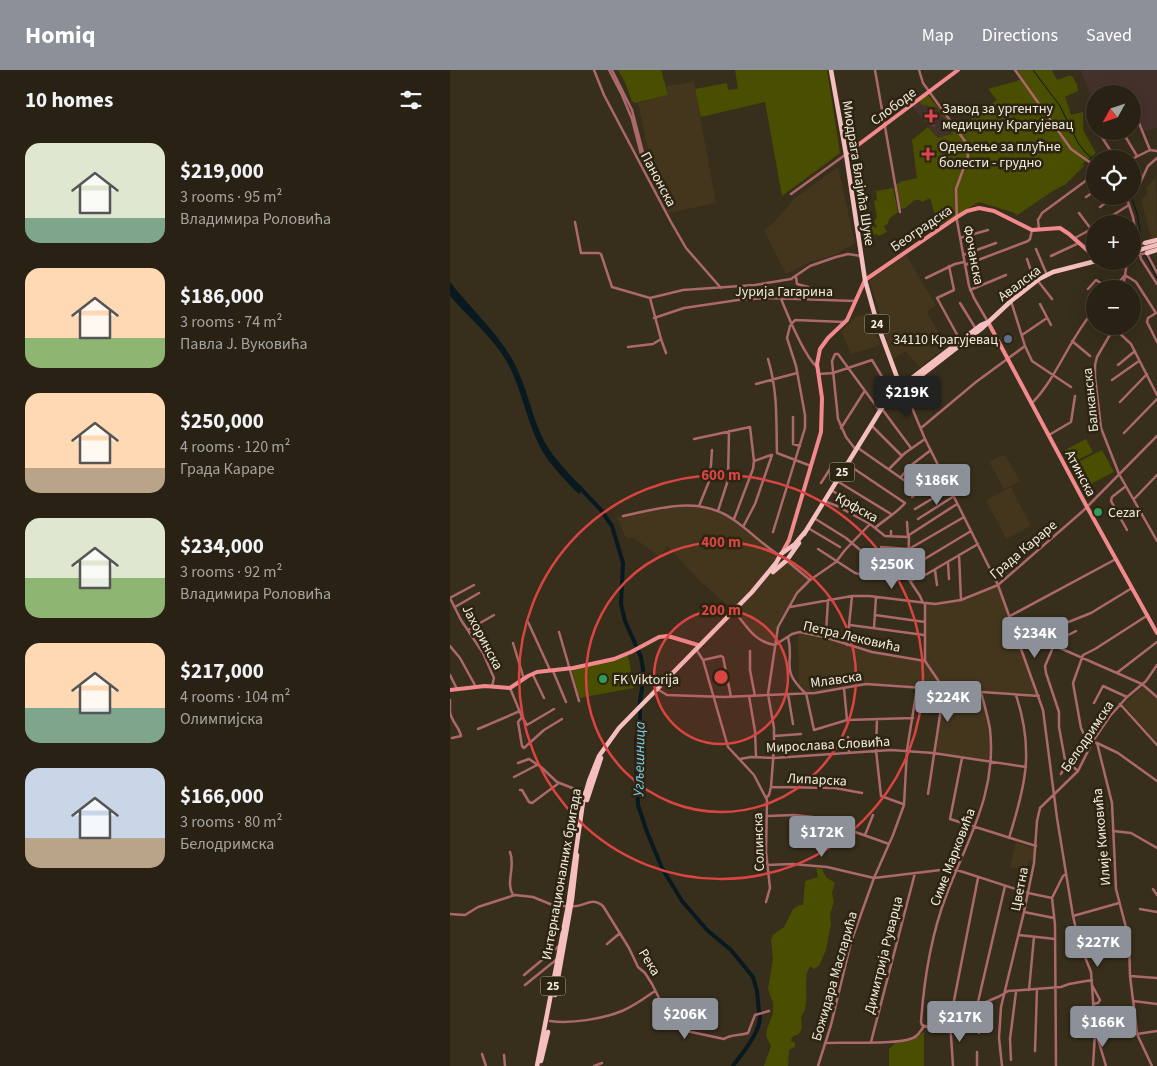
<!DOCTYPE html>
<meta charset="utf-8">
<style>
:root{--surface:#292214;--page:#352f22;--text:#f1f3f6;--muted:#a5a4a0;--line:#453f34;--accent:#8c9099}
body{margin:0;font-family:"Source Sans 3",sans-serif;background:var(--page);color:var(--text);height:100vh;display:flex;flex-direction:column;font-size:19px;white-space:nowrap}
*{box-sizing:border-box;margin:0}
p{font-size:16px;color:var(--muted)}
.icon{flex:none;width:28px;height:28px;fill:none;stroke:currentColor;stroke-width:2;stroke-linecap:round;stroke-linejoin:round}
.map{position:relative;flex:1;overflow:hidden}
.panel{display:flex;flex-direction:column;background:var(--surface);width:450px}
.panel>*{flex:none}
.needle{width:32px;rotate:230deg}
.fabs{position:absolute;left:636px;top:15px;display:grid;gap:10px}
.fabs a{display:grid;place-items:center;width:55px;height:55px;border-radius:50%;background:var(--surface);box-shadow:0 5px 20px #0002,0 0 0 1px var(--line);font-size:25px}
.price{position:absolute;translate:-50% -42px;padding:0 11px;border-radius:5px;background:var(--accent);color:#fff;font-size:16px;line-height:32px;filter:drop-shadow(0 1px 2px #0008)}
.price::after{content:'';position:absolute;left:50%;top:30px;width:15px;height:11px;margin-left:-8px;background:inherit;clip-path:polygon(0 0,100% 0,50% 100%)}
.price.selected{background:#222;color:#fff}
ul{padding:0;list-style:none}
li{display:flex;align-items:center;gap:15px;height:125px;padding:0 25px}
li span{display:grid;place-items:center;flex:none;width:140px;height:100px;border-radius:15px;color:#555}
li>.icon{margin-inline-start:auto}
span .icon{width:60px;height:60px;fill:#fffc;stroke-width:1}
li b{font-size:21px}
h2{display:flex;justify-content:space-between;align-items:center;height:60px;padding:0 25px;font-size:21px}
header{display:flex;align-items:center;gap:30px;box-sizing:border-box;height:70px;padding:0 25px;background:var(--accent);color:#fff}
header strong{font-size:24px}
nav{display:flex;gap:28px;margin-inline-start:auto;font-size:18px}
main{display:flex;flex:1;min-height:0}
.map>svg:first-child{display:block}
</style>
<header>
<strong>Homiq</strong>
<nav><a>Map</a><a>Directions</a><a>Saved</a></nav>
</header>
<main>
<section class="panel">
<h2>10 homes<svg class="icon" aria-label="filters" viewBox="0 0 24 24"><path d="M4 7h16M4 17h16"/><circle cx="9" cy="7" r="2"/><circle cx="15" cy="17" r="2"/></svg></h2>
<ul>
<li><span style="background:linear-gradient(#dfe7d0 75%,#7fa58c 0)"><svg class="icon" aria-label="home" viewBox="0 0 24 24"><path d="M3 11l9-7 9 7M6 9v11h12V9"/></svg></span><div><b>$219,000</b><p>3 rooms · 95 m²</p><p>Владимира Роловића</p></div></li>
<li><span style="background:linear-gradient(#ffd9b3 70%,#8fb573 0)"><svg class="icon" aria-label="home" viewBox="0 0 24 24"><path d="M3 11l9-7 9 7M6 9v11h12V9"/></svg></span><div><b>$186,000</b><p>3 rooms · 74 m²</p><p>Павла Ј. Вуковића</p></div></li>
<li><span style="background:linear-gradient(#ffd9b3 75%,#b9a48a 0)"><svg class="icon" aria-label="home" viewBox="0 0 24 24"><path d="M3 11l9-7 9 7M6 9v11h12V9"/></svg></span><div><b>$250,000</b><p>4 rooms · 120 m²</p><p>Града Караре</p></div></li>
<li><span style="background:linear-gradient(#dfe7d0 60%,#8fb573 0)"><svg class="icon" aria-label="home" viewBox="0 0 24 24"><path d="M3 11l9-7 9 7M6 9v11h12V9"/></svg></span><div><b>$234,000</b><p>3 rooms · 92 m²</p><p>Владимира Роловића</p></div></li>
<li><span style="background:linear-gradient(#ffd9b3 65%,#7fa58c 0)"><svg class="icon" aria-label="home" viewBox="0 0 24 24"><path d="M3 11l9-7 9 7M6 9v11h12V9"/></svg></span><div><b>$217,000</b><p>4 rooms · 104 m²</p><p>Олимпијска</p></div></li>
<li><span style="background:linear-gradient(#c9d6e8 70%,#b9a48a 0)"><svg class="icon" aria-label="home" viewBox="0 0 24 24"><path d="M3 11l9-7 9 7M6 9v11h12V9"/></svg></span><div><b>$166,000</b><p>3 rooms · 80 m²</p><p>Белодримска</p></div></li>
</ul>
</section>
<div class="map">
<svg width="707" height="996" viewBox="0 0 707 996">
<rect width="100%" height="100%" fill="#372e1b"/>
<path fill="#43361d" d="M244 12 266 133 218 143 201 112 200 89 188 33 218 25 216 16Z
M388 97 405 173 384 185 360 192 336 204 314 160 324 152 346 127Z
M706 107 707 168H701L691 130 697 124 696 118Z
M456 185 486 235 477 242 497 276 470 297 455 281 443 289 436 270 429 240 420 213V210Z
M421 242 426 265 431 275 401 284 391 262 405 247Z
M551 385 556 387 570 411 554 419 539 392Z
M561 417 581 456 556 469 536 430Z
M230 434 246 435 274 444 349 500 360 510 347 523 328 557 325 575 308 569 283 540 250 511 217 476 210 487 184 468H176L167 447Z
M548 515 589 626 531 623 540 657 541 693 483 683 494 619 416 614 356 623 349 616 348 563 374 567 408 579 442 587 474 591 475 533 485 534 511 530Z
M693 616 707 629V673L674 635 675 633Z
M566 772 585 779 583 791 579 790 576 800 560 797Z"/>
<path fill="#45312c" d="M632 0H707V58L694 61 689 49 683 51 682 24H645V38L631 1Z
M469 31 486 37 503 60 501 64 488 68 462 36Z"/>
<path fill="#4a4e00" d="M168 0H211L218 25 185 33 182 31 174 10Z
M285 0H377L390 83 332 126 315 32 251 47 245 19 277 13 278 20 288 19Z
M566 0H602L607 10 618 6H622L627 14 628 21 615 27 621 45 633 42V60L646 83 632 94 634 96 616 114 603 121 566 146 565 143 529 132 488 156 480 128 472 132 469 130H465L454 139 451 138 446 115 450 112 467 108 462 70 478 57 488 68 501 64 503 60 486 37 472 35 469 31 477 25 479 26 505 60 547 30 538 19 567 11 572 8Z
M443 118 448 142 439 149 438 154 434 156 437 162 429 166 426 164 414 167 413 159 417 157 419 159 422 156 425 158 427 157 424 152 427 147 424 131 427 130 426 121Z
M636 369 643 382 622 393 615 380Z
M652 380 664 402 633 418 622 395Z
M178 585 184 618 129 628 122 600Z
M366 798 372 799 376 807 385 813 382 823 384 832 380 844 381 854 376 880 369 896 364 899 360 896C351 911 362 932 351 947L352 958 349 964 342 967 341 971 345 973V977L339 980 338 996H314L321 976 316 966 317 959 323 943V933L318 919 323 889 321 870 323 865 334 857 343 839 349 835H353L355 811 368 807Z
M474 962V996H439V979L447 971 462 970Z"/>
<path fill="#091920" d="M0 212C20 238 46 261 62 289 77 315 81 345 94 371 104 389 119 404 133 418L129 424C117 413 97 391 90 377 76 350 72 319 57 292 42 266 19 248 0 226Z"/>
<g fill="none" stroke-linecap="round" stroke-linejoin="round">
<path stroke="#091920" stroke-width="1" d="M583 0 610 36 628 73 635 82 645 91
M681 126 687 143 693 178
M695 184 707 208"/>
<path stroke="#091920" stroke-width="4" d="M129 417 151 440 162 456 173 493 171 534 175 551 191 587 194 606 190 631V652L186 669 187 710 188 735 197 762 212 798 232 831 257 860 281 880 303 907 307 921 309 942
M283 996C293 982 312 961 310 943"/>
<path stroke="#534a39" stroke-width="2.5" stroke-dasharray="2.5 1" stroke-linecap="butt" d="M483 54 485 57"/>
<path stroke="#ac696c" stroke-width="2.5" d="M144 0 154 25 221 152 236 178 271 218
M159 0 172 25 182 49 193 92 195 90
M162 0 182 40 195 90
M425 0 450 142
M469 0 473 13 517 74 518 86 506 119 507 151 519 216 524 228 538 252
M565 0 621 79 645 96
M689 53 700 80
M648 61 660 80 674 89
M672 61 687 86
M682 89 700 80 707 81
M690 113 698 96 707 88
M341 124 395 85
M676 126 683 147 688 175
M636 127 645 121
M650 137 665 126
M629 143 641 159
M125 152 131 183H149L151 184 162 217 200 228 233 220 305 215 341 209 360 196 386 187 398 184 411 186
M649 154 679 135
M589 160 588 150 592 143 645 104
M510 168 538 160
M625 168 645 157
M695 173 688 175 691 189 707 214
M586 179 597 205
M697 184 707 203
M513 185 546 173
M601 186 629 173
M682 186 697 183
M577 189 585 213
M515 195 578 171 580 169 582 160
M499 196 504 220 487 228 510 270
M675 205 686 212 706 243 698 248 697 252 707 272
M346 207 347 214 358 217
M476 208 505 194 514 192
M588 211 602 229
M638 219 646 210 660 219
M663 219 675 205
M673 219 677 191
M520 220 556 205
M328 221C335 239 353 285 367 297
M200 228 211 269 216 283
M561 231 575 276 582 291 621 317
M510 233 526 259
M590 234 601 255
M204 248 234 238 288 230 318 228 405 231
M665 256 647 287 645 295V307L651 358 669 404 707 471
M664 258 681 274 707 325
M572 265 597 248
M622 271 640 286
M178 277 203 274 211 269
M318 289C328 322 326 350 327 383
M668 295 685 281
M369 304 383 303 422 290 443 325
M662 310 689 291
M306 314 347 303
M451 318 455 321 475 369 548 515 593 640 607 748 623 846 629 872 641 902 645 959 656 996
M670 332 697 304
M582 333C607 308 620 267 645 239
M432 339 461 378
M343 347V374L350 376
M421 355 452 386
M391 358 414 322
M471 358 526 312 575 276
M674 363 707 329
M599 365 621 352 625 326
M244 369 300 357 304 391 303 399 284 449
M408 378 461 415 487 395
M406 380 396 367 388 349 382 291 385 284H388L429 340
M327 383 361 396
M304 391 321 385
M397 394 455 433C447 443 435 449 425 458
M439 399 455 383 475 369
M451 407 460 396 481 380
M387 411 441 444
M371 413 380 399
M676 416 662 427 661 431 677 460
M381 420 424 446
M462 427 492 403
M684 429 707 405
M374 431 387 436 420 454 435 466 458 467 457 452
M249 436 260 409 262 380
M465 439 500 418
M268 441 278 410 279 361
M173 446C211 438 249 425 284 450 300 461 313 475 329 485
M364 448 396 468 422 490
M468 449 504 426
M293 457 305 434 322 385
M358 458 390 477
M323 462 355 358V345L346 296 337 268 340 256 345 250 394 252
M441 466V461
M431 477 459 479 514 447
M368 479 405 503 417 506 458 508 462 510 477 504 528 474
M509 485 511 530
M436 488 458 487
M336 490 360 510
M498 493 499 509
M458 499 521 461
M485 500 487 515
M0 528 11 550 33 583 44 608 42 616
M0 528 24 515
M473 533 470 526 458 508 459 465 507 434
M475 533V591L494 619
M5 537 29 523
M340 537 402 526H419L485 534 511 530 548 515 634 440 707 366
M284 541C297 556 304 572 325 575L342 564 350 562 374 567 422 582 475 591
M425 545 475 552
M698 545 645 579 633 585 623 613 631 658C634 667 639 669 647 673L662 733 666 819 679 869 680 906 686 954 687 964 702 996
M560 546 666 489
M78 552 100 600
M400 555 474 565
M424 558 426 527
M564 558 692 614 707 627
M18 560 44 545
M109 562 129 631
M338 567C345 595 329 597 355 623
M374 567 376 563 378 530
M589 568 616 553 641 543 682 518
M63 573 74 609
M603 573 626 561
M397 575 402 526
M604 575 595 596 596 603 609 642V657L615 690 628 701
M0 576 10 588 26 617
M246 579 253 590 278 677 304 705 317 730 316 782 320 818 316 832
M300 581V600L305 626
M253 590 271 586 273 587 281 627
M103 601 116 632
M668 602 707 572
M0 605 7 619
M83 605 94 628
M60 618 72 647 68 652 72 676 74 678 94 660 112 649
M394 618 397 650
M207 619 217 625 274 627 365 623 416 614 589 626
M531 622C534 634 538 647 540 659 547 723 518 768 496 826 481 866 474 909 471 952L472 955 478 957 550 926 558 921 611 917 619 914 642 910
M356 623 364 660 397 650 463 648
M338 624 343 654
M299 626 305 661 306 687
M0 630V642
M644 633 653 616 677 627
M670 634 707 675
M0 642C2 653 9 656 11 666L2 668
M72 647 77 655 104 639
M427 649 426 680 431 726 453 734
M28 659 70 641
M324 666 351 664
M398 667 399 682
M647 673 668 683 707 711
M512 688 500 749 586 776
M290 689 301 687 324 688 441 680 483 683 576 697
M68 693 79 689 91 697 107 712 135 723
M611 704 617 691
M64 707 87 695
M321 717 385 718 412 723
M70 720H72L79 732 82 733 109 713
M478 724 494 619
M316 728 319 725 321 717 324 678V658L318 624 328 557 347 523 360 510 386 492 395 480 420 454
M318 746 344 745 363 747 439 774
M663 761 681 763 707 778
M415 765 423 745
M559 768C576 714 584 680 566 625
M60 782C66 797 55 812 63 825
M318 795 342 794 377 797 424 808 499 799 507 800 578 823 602 828
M703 819 707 825
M121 836C134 839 140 825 153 836L179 878 188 897 195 903 202 914 211 932V942L216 948 232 960 274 969C281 964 289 966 298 963L305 945 319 941
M690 839 707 842
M574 842 604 848
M0 844 15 845 28 837 65 825 83 827 105 836H118
M623 846 669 833
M569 865 605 869
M157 874 170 863
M74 905 109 876
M680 906 707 908
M75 915 107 889
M642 915 650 930 648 933 643 934
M579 920 584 867
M683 931 707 934
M100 951C120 954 153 949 172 941 184 936 195 928 205 921
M529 963 528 932 555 816
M687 964 707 961
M421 972 465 803
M375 973C394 972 448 975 463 968 468 966 471 961 474 956
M585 981 587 919
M527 982V996
M32 984 36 996
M54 985 55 996
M561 990 560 969 566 922
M144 996 152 993
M368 996 381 955 401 872 424 808 443 765 454 735 457 680 467 618
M503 996 500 951 528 808
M552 996 549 968 551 937 574 842 584 793 587 751 590 738 628 701 643 671 660 646 677 627 696 611 707 595
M606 996 605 855 602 828 613 806 616 804
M643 996 645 963"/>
<path stroke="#f2898d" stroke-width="4" d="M396 84 508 0
M538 252 637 437 707 563
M332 483 339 470 371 362 372 328 367 294 370 279 378 268 397 250 415 210 507 147 517 141 529 138 544 141 582 160 610 158 619 164 645 187
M0 620 35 616 60 618 78 606 87 602 123 598 164 589 181 582 209 567 218 566 248 575"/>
<path stroke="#f6bfbf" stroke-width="4.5" d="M381 0 396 84 415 210 427 253 451 318
M695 173 707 170
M682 182 707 175
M697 183 707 180
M454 317 464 311 531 259 561 231 589 209 603 202 646 191
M354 464 433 336 458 311 531 255 538 252
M323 502 337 490 349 473
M137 730 151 688
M105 925 122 829 127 785
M91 991 98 962
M87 996 118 836 133 732 139 711 149 686 169 658 302 522 326 493 331 484 345 474 355 462"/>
</g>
<circle cx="271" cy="607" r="67" fill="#da4544" fill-opacity=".12"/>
<g fill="none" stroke="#da4544" stroke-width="2.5">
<circle cx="271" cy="607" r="67"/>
<circle cx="271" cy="607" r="135"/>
<circle cx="271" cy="607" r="202"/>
</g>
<g fill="#e0444e" stroke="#2d2411" stroke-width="2">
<path d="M478.5 38.5h5v5h5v5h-5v5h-5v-5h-5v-5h5z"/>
<path d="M475.5 76.5h5v5h5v5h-5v5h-5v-5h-5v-5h5z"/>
</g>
<circle fill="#5c6f8a" stroke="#2d2411" stroke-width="2" cx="558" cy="269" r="5"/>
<g fill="#2e9e5b" stroke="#2d2411" stroke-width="2">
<circle cx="648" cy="442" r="5"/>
<circle cx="153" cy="609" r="5"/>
</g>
<g text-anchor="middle" stroke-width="5" stroke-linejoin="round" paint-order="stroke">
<g fill="#2d2411" stroke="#b7b0a3" stroke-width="1">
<rect x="414.5" y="244.5" width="25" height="19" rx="4"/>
<rect x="379.5" y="392.5" width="25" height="19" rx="4"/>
<rect x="90.5" y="906.5" width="25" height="19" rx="4"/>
</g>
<g font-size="12" font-weight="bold" fill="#f2ece1">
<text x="427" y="258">24</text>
<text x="392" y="406">25</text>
<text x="103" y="920">25</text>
</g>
<g font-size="14" fill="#f2ece1" stroke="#2d2411">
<text transform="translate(443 36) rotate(-37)" y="5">Слободе</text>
<text transform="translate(409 103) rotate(81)" y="5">Миодрага Влајића Шуке</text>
<text transform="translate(209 109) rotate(62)" y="5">Панонска</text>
<text transform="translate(471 158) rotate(-34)" y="5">Београдска</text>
<text transform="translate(524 185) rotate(79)" y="5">Фочанска</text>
<text transform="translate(569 213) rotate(-37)" y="5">Авалска</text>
<text x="334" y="226">Јурија Гагарина</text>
<text transform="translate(640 330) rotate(-96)" y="5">Балканска</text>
<text transform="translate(631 403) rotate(62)" y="5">Атинска</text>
<text transform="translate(407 437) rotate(29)" y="5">Крфска</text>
<text transform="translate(573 479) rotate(-40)" y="5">Града Караре</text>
<text transform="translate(402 566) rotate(13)" y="5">Петра Лековића</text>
<text transform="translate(33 567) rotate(62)" y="5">Јахоринска</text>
<text transform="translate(386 609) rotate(-8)" y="5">Млавска</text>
<text transform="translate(637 666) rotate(-56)" y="5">Белодримска</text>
<text transform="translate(378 674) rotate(-3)" y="5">Мирослава Словића</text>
<text transform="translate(367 709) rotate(3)" y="5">Липарска</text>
<text transform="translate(651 767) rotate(-95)" y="5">Илије Киковића</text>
<text transform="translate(308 772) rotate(-92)" y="5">Солинска</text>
<text transform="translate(502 787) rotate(-69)" y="5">Симе Марковића</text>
<text transform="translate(111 804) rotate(-80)" y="5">Интернационалних бригада</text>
<text transform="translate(569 819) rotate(-79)" y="5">Цветна</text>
<text transform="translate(433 885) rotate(-76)" y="5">Димитрија Руварца</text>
<text transform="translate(200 892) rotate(58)" y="5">Река</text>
<text transform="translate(384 906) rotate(-74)" y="5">Божидара Масларића</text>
</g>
<g font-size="14" fill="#f2ece1" stroke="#2d2411" text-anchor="start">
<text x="492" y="43">Завод за ургентну<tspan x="492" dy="16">медицину Крагујевац</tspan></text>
<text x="489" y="81">Одељење за плућне<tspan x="489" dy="16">болести - грудно</tspan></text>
<text x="548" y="274" text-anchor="end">34110 Крагујевац</text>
<text x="658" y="447">Cezar</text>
<text x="163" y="614">FK Viktorija</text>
</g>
<g font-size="15" font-style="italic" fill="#7acff2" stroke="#2d2411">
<text transform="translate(189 689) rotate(-89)" y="5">Угљешница</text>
</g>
</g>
<circle cx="271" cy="607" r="8" fill="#da4544" stroke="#2d2411" stroke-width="2.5"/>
<g font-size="15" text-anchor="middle" font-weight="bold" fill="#da4544" stroke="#2d2411" stroke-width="5" stroke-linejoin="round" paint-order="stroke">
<text x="271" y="410">600 m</text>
<text x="271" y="477">400 m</text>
<text x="271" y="545">200 m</text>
</g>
</svg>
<div class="fabs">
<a><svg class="needle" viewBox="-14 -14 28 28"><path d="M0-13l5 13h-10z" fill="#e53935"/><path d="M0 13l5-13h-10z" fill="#a5a4a0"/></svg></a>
<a><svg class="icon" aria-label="locate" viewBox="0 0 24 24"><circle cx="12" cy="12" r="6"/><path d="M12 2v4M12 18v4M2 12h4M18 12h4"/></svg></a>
<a>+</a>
<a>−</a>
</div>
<b class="price selected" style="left:457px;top:348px">$219K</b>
<b class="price" style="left:487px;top:436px">$186K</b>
<b class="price" style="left:442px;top:520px">$250K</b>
<b class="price" style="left:585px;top:589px">$234K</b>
<b class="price" style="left:498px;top:653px">$224K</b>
<b class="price" style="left:372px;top:788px">$172K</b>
<b class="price" style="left:648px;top:898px">$227K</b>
<b class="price" style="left:235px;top:970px">$206K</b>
<b class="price" style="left:510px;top:973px">$217K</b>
<b class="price" style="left:653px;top:978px">$166K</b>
</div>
</main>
